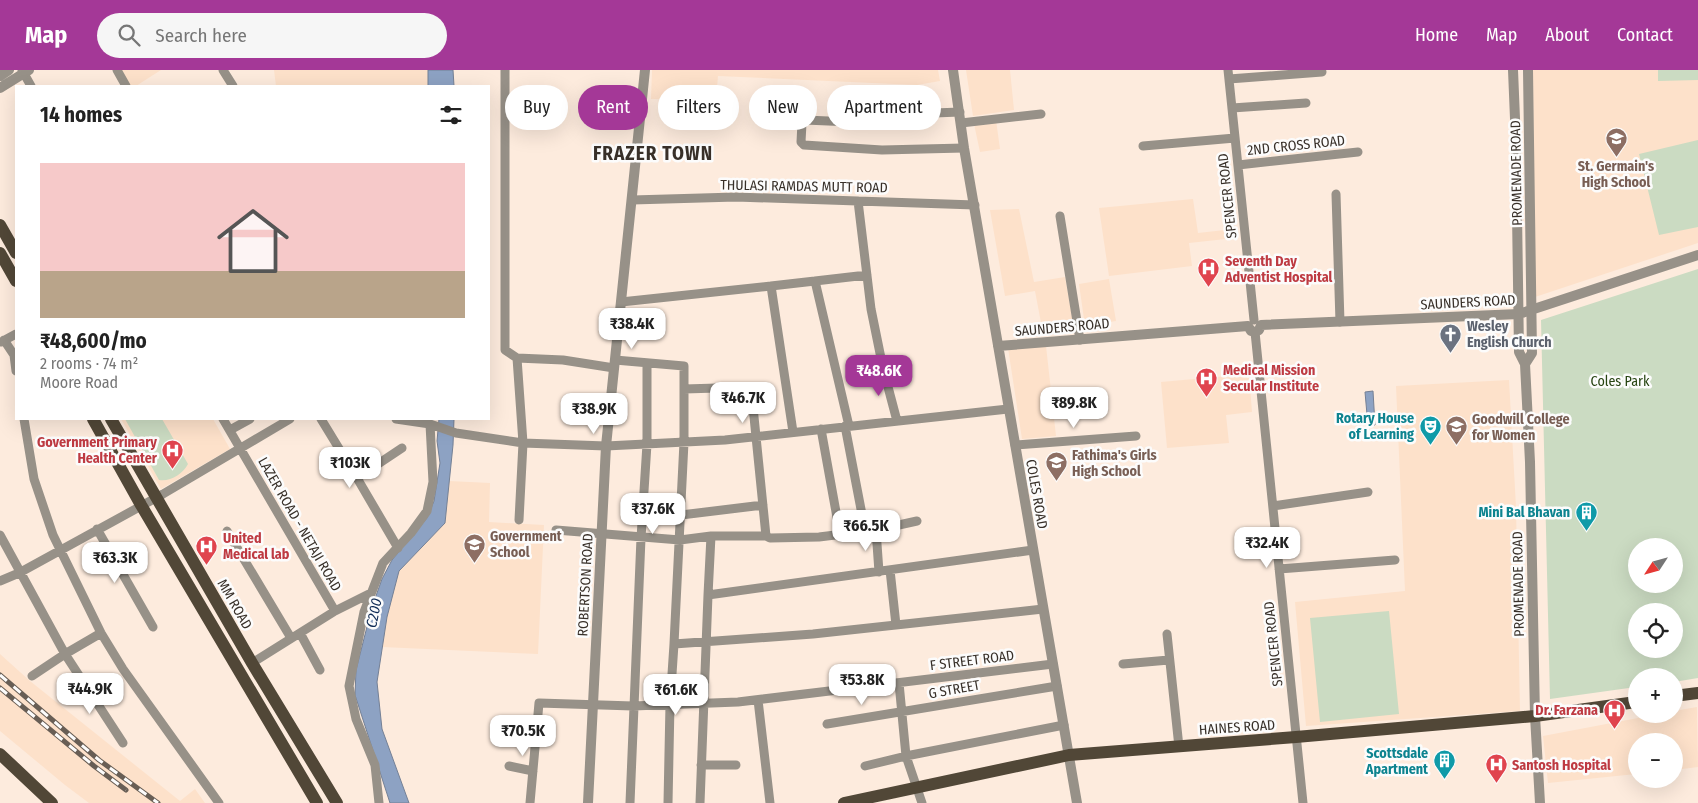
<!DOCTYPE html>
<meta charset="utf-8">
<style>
:root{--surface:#fff;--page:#f6f6f6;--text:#222;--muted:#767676;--accent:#a43897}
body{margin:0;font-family:"Fira Sans Condensed",sans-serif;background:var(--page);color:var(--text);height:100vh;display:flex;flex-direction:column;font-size:19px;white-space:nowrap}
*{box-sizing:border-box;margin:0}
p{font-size:16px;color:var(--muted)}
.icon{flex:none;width:28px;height:28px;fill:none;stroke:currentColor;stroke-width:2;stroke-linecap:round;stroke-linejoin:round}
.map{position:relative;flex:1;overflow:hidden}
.panel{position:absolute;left:15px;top:15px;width:475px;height:335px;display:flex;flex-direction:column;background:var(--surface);border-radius:0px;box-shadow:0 5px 20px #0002}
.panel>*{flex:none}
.banner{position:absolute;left:505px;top:15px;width:475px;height:45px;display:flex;gap:10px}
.needle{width:32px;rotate:234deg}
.tools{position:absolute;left:1628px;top:468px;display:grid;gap:10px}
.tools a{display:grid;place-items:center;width:55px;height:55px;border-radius:50%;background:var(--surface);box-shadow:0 5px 20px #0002;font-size:25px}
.price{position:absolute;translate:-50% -42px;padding:0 11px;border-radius:10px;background:#fff;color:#222;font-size:16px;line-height:32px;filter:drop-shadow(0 1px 2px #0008)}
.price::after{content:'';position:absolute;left:50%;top:30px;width:15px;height:11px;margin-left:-8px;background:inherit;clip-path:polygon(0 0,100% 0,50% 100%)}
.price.selected{background:var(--accent);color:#fff}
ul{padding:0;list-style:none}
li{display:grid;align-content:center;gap:10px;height:265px;padding:0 25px}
li span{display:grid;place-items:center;height:155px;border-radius:0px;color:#555}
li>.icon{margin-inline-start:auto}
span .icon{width:90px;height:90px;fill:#fffc;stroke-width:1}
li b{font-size:21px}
h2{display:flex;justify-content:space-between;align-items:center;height:60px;padding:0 25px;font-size:21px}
.tag{padding:0 18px;border-radius:22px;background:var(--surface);box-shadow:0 5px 20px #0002;font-size:18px;line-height:45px}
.tag.selected{background:var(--accent);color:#fff}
header{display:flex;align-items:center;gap:30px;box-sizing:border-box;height:70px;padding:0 25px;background:var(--accent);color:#fff}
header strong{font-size:24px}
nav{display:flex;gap:28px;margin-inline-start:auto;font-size:18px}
.search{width:350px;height:45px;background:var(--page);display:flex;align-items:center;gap:12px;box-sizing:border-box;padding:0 18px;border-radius:28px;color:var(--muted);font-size:19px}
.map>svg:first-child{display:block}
</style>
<header>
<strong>Map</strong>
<div class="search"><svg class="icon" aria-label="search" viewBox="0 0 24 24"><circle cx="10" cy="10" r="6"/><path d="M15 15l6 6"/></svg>Search here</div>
<nav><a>Home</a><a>Map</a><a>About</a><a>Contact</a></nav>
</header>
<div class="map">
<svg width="1698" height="733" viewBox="0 0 1698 733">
<rect width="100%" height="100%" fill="#fdebdd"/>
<path fill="#fde1ca" d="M121 0H161L136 16H130Z
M274 0H428V16H276Z
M652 0H938L940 11 917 15 718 6 716 30 651 29Z
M966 0H1010L1014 40 973 46Z
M1533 0H1698V173L1535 227Z
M996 50 1000 79 980 82 974 54Z
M1193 129 1198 163 1234 159 1235 168 1189 173 1192 196 1109 206 1099 138Z
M1019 139 1034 212 1065 207 1074 258 1043 263 1035 221 1005 226 990 140Z
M1109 209 1116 251 1085 256 1079 214Z
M1046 276 1056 366 1022 369 1008 278Z
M1249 304 1252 342 1226 345 1229 373 1167 378 1161 312Z
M1509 310 1516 437 1520 641 1306 656 1295 532 1405 521 1396 316Z
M121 349H213L230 379 161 419Z
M449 411 490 413 489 452 544 455 538 584 382 577 387 547 399 501 445 453Z
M0 584 30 611 180 731 195 719 205 733H89L65 715 0 661Z
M1697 637 1698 697 1674 700V671H1636V704L1548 713 1543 666 1659 644H1674V641Z"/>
<path fill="#cbdbc2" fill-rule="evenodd" d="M1658 0H1698V10L1658 11Z
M1698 70V157L1659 165 1639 84Z
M1698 199V608L1674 612V606H1636V617L1550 629 1541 250ZM1636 476H1674V514H1636ZM1636 541H1674V579H1636Z
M125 349H162L188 394C183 404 170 412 159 410Z
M1389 541 1399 644 1320 652 1310 548Z"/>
<path fill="#8da2c3" stroke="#748095" d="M428 0H453L454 16H428Z
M1373 321 1375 355 1368 356 1365 322Z
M439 349H454L453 375 445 453 399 501 387 547 377 612 382 659 409 733H390L355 625 356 600 372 537 382 509 392 490 427 448 434 431 440 393 437 371Z"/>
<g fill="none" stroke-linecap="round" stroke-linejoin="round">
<path stroke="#979188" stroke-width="9" d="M22 0 31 16
M117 0 126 16
M223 0 233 16
M505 0V280L517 288 523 373 519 450
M1228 0 1254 250
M1229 9 1322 2
M1232 38 1306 33
M960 42 882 45 878 53H875L805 50 802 53 801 72 804 75 882 80 964 78
M961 53 1041 44
M1143 76 1235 68
M1238 95 1358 82
M1336 124 1340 252
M632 130 736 127 975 135
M858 131 871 239 883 298 897 351
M1060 146 1080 270
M815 211 867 205
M771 216 815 211 849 356
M621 232 771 216 793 362
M1255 262 1303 733
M4 270 14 285 16 301
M1 272 16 264
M517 288 563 290 614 298
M615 290 684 296V372L674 574
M684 319 751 317 766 466H711
M24 349 34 409 53 465 101 563 123 599 219 733
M223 349 335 541 252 593
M321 349 357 408 398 478
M396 349 430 354 456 363 523 373 606 376 725 370 1008 339
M845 356 865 460
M821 359 840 464
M230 360 250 349
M1015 375 1136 366
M357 408 402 378
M1273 436 1368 422
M681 445 763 435
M97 459 153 557
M556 460 680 470 711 466 708 525 1033 480
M876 460 879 502
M227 461 291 568
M0 465 65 584 123 673
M766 466 770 468 819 467 876 460 917 451
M1279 499 1395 490
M890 500 896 555
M0 511 19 503 163 424 290 349
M335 541 371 523
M300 563 320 600
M1167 564 1179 677
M1123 594 1169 590
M32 606 65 584 101 563
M899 613 906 686 922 733
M758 630 770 733
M827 654 1057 616
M701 695H736
M509 696 533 701
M865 696 906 686 1064 655
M379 733 375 695 356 649 349 616 364 542 383 493 411 463 427 441 433 412 430 354
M530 733 539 633 633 636 738 632 1053 594
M630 733 641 468 647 374V294
M668 733 670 634 674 574 813 564 1043 539
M700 733 708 525"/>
<path stroke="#979188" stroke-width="10" d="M953 0 964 78 1077 733
M1513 0 1516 73 1519 282 1525 294 1530 392 1535 646 1540 733
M0 6 9 0
M0 18 29 0
M1261 255 1519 244 1698 185
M1248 256 1251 261 1255 262 1259 260 1261 255
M998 276 1248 256
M1525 294 1532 283 1528 0
M588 733 606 376 645 0"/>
<path stroke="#514737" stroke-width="12" d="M0 155 16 183
M0 183 16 211
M93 349 141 435 317 733
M111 349 252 593 337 733
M1674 626 1698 623
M0 684 52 733
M844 733 1069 685 1296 667 1535 646 1636 632"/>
<defs>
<path id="rail" d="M0 605 99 690 158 733
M0 618 94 696 126 720"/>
</defs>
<use href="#rail" stroke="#685e55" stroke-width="5"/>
<use href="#rail" stroke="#fcfcfc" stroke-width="3" stroke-dasharray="9" stroke-linecap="butt"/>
</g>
<defs>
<symbol id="school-pin" viewBox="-11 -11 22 30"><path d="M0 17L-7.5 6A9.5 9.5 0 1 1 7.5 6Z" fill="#8d6e63" stroke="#fcfcfc"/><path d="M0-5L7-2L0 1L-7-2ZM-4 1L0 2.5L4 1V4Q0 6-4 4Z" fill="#fff"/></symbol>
<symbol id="hospital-pin" viewBox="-11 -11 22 30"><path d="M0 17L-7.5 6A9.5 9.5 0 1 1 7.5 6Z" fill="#e0444e" stroke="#fcfcfc"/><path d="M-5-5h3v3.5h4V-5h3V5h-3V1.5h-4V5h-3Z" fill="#fff"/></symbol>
<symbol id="church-pin" viewBox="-11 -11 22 30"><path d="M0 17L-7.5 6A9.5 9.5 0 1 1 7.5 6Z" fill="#6b7280" stroke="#fcfcfc"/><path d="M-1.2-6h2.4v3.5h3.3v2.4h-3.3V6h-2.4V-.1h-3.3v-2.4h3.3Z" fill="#fff"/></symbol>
<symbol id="theatre-pin" viewBox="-11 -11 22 30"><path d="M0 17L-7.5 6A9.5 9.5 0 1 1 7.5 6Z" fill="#0f9aa8" stroke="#fcfcfc"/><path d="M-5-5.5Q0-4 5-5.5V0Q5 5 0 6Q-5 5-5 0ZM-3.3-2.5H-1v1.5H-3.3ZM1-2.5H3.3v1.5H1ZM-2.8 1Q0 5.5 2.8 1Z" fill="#fff"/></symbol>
<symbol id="university-pin" viewBox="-11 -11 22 30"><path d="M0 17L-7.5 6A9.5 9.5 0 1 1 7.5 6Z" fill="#8d6e63" stroke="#fcfcfc"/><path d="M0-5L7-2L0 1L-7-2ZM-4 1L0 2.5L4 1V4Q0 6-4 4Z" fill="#fff"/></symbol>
<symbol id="building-pin" viewBox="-11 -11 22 30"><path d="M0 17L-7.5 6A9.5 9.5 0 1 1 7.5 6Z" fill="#0f9aa8" stroke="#fcfcfc"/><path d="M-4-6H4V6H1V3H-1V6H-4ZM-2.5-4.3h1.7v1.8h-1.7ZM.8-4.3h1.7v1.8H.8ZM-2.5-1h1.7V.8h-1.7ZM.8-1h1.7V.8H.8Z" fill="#fff"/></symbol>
</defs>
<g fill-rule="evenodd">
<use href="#school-pin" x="1604" y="56" width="25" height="34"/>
<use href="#hospital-pin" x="1196" y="186" width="25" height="34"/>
<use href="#church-pin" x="1438" y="252" width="25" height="34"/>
<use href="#hospital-pin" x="1194" y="296" width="25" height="34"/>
<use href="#theatre-pin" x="1418" y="344" width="25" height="34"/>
<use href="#university-pin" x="1444" y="344" width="25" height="34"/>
<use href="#hospital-pin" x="160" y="368" width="25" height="34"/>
<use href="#school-pin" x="1044" y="380" width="25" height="34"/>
<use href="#building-pin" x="1574" y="430" width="25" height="34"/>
<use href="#school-pin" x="462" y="462" width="25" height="34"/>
<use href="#hospital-pin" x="194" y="464" width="25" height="34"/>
<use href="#hospital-pin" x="1602" y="628" width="25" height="34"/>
<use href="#building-pin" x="1432" y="678" width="25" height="34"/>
<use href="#hospital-pin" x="1484" y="682" width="25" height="34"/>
</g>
<g text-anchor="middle" stroke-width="5" stroke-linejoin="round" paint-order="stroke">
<g font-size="14" fill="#383029" stroke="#fcfcfc">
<text transform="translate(1296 75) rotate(-6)" y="5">2ND CROSS ROAD</text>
<text transform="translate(1516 103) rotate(-91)" y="5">PROMENADE ROAD</text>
<text transform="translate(804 116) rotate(1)" y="5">THULASI RAMDAS MUTT ROAD</text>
<text transform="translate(1227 126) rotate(-96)" y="5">SPENCER ROAD</text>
<text transform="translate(1468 232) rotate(-3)" y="5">SAUNDERS ROAD</text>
<text transform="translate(1062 257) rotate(-5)" y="5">SAUNDERS ROAD</text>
<text transform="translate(1037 424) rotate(80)" y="5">COLES ROAD</text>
<text transform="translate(300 454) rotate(60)" y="5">LAZER ROAD - NETAJI ROAD</text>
<text transform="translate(1518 514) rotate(-91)" y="5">PROMENADE ROAD</text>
<text transform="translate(585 515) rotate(-87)" y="5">ROBERTSON ROAD</text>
<text transform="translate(235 534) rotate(60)" y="5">MM ROAD</text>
<text transform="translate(1273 574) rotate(-96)" y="5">SPENCER ROAD</text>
<text transform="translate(972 590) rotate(-7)" y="5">F STREET ROAD</text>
<text transform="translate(954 619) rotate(-10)" y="5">G STREET</text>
<text transform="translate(1237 657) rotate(-4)" y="5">HAINES ROAD</text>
</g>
<g font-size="14" font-weight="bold" fill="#785e54" stroke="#fcfcfc" text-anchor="start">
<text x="1616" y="101" text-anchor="middle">St. Germain's<tspan x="1616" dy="16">High School</tspan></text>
<text x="1472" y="354">Goodwill College<tspan x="1472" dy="16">for Women</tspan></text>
<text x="1072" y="390">Fathima's Girls<tspan x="1072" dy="16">High School</tspan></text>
<text x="490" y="471">Government<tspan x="490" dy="16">School</tspan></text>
</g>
<g font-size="14" font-weight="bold" fill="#be3a42" stroke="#fcfcfc" text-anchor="start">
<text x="1225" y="196">Seventh Day<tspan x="1225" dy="16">Adventist Hospital</tspan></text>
<text x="1223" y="305">Medical Mission<tspan x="1223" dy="16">Secular Institute</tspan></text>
<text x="157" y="377" text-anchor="end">Government Primary<tspan x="157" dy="16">Health Center</tspan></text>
<text x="223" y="473">United<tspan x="223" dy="16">Medical lab</tspan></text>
<text x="1598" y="645" text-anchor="end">Dr. Farzana</text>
<text x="1512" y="700">Santosh Hospital</text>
</g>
<g font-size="14" font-weight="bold" fill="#5b616d" stroke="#fcfcfc" text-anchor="start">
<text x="1467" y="261">Wesley<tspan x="1467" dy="16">English Church</tspan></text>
</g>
<g font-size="14" fill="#274412" stroke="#fcfcfc">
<text x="1620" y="316">Coles Park</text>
</g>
<g font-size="14" font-weight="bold" fill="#0d838f" stroke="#fcfcfc" text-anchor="end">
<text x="1414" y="353">Rotary House<tspan x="1414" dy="16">of Learning</tspan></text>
<text x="1570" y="447">Mini Bal Bhavan</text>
<text x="1428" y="688">Scottsdale<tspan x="1428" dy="16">Apartment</tspan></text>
</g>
<g font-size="15" font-style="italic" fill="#0f2b55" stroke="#fcfcfc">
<text transform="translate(374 543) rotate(-79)" y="5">C200</text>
</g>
<g font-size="19" font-weight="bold" letter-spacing="1" fill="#383029" stroke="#fcfcfc">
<text x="653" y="90">FRAZER TOWN</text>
</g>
</g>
</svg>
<div class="tools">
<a><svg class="needle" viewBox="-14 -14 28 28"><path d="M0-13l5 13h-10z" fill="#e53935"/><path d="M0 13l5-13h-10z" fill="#767676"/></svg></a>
<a><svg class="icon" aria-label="locate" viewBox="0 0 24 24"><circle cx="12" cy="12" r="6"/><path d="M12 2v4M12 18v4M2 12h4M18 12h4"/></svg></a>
<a>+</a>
<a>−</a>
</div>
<b class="price" style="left:632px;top:280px">₹38.4K</b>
<b class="price selected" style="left:879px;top:327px">₹48.6K</b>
<b class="price" style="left:743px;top:354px">₹46.7K</b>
<b class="price" style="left:1074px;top:359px">₹89.8K</b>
<b class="price" style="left:594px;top:365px">₹38.9K</b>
<b class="price" style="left:350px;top:419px">₹103K</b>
<b class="price" style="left:653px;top:465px">₹37.6K</b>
<b class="price" style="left:866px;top:482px">₹66.5K</b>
<b class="price" style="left:1267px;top:499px">₹32.4K</b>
<b class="price" style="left:115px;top:514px">₹63.3K</b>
<b class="price" style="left:862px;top:636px">₹53.8K</b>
<b class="price" style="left:90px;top:645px">₹44.9K</b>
<b class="price" style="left:676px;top:646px">₹61.6K</b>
<b class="price" style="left:523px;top:687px">₹70.5K</b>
<div class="banner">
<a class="tag">Buy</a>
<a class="tag selected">Rent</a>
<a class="tag">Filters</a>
<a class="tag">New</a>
<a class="tag">Apartment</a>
</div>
<section class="panel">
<h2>14 homes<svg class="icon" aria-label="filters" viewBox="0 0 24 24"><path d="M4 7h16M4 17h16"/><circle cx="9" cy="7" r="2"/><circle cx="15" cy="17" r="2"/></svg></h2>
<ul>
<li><span style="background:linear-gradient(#f6c9c9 70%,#b9a48a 0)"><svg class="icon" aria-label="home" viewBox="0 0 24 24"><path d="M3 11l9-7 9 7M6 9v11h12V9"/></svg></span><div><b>₹48,600/mo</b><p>2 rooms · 74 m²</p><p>Moore Road</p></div></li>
</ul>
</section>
</div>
